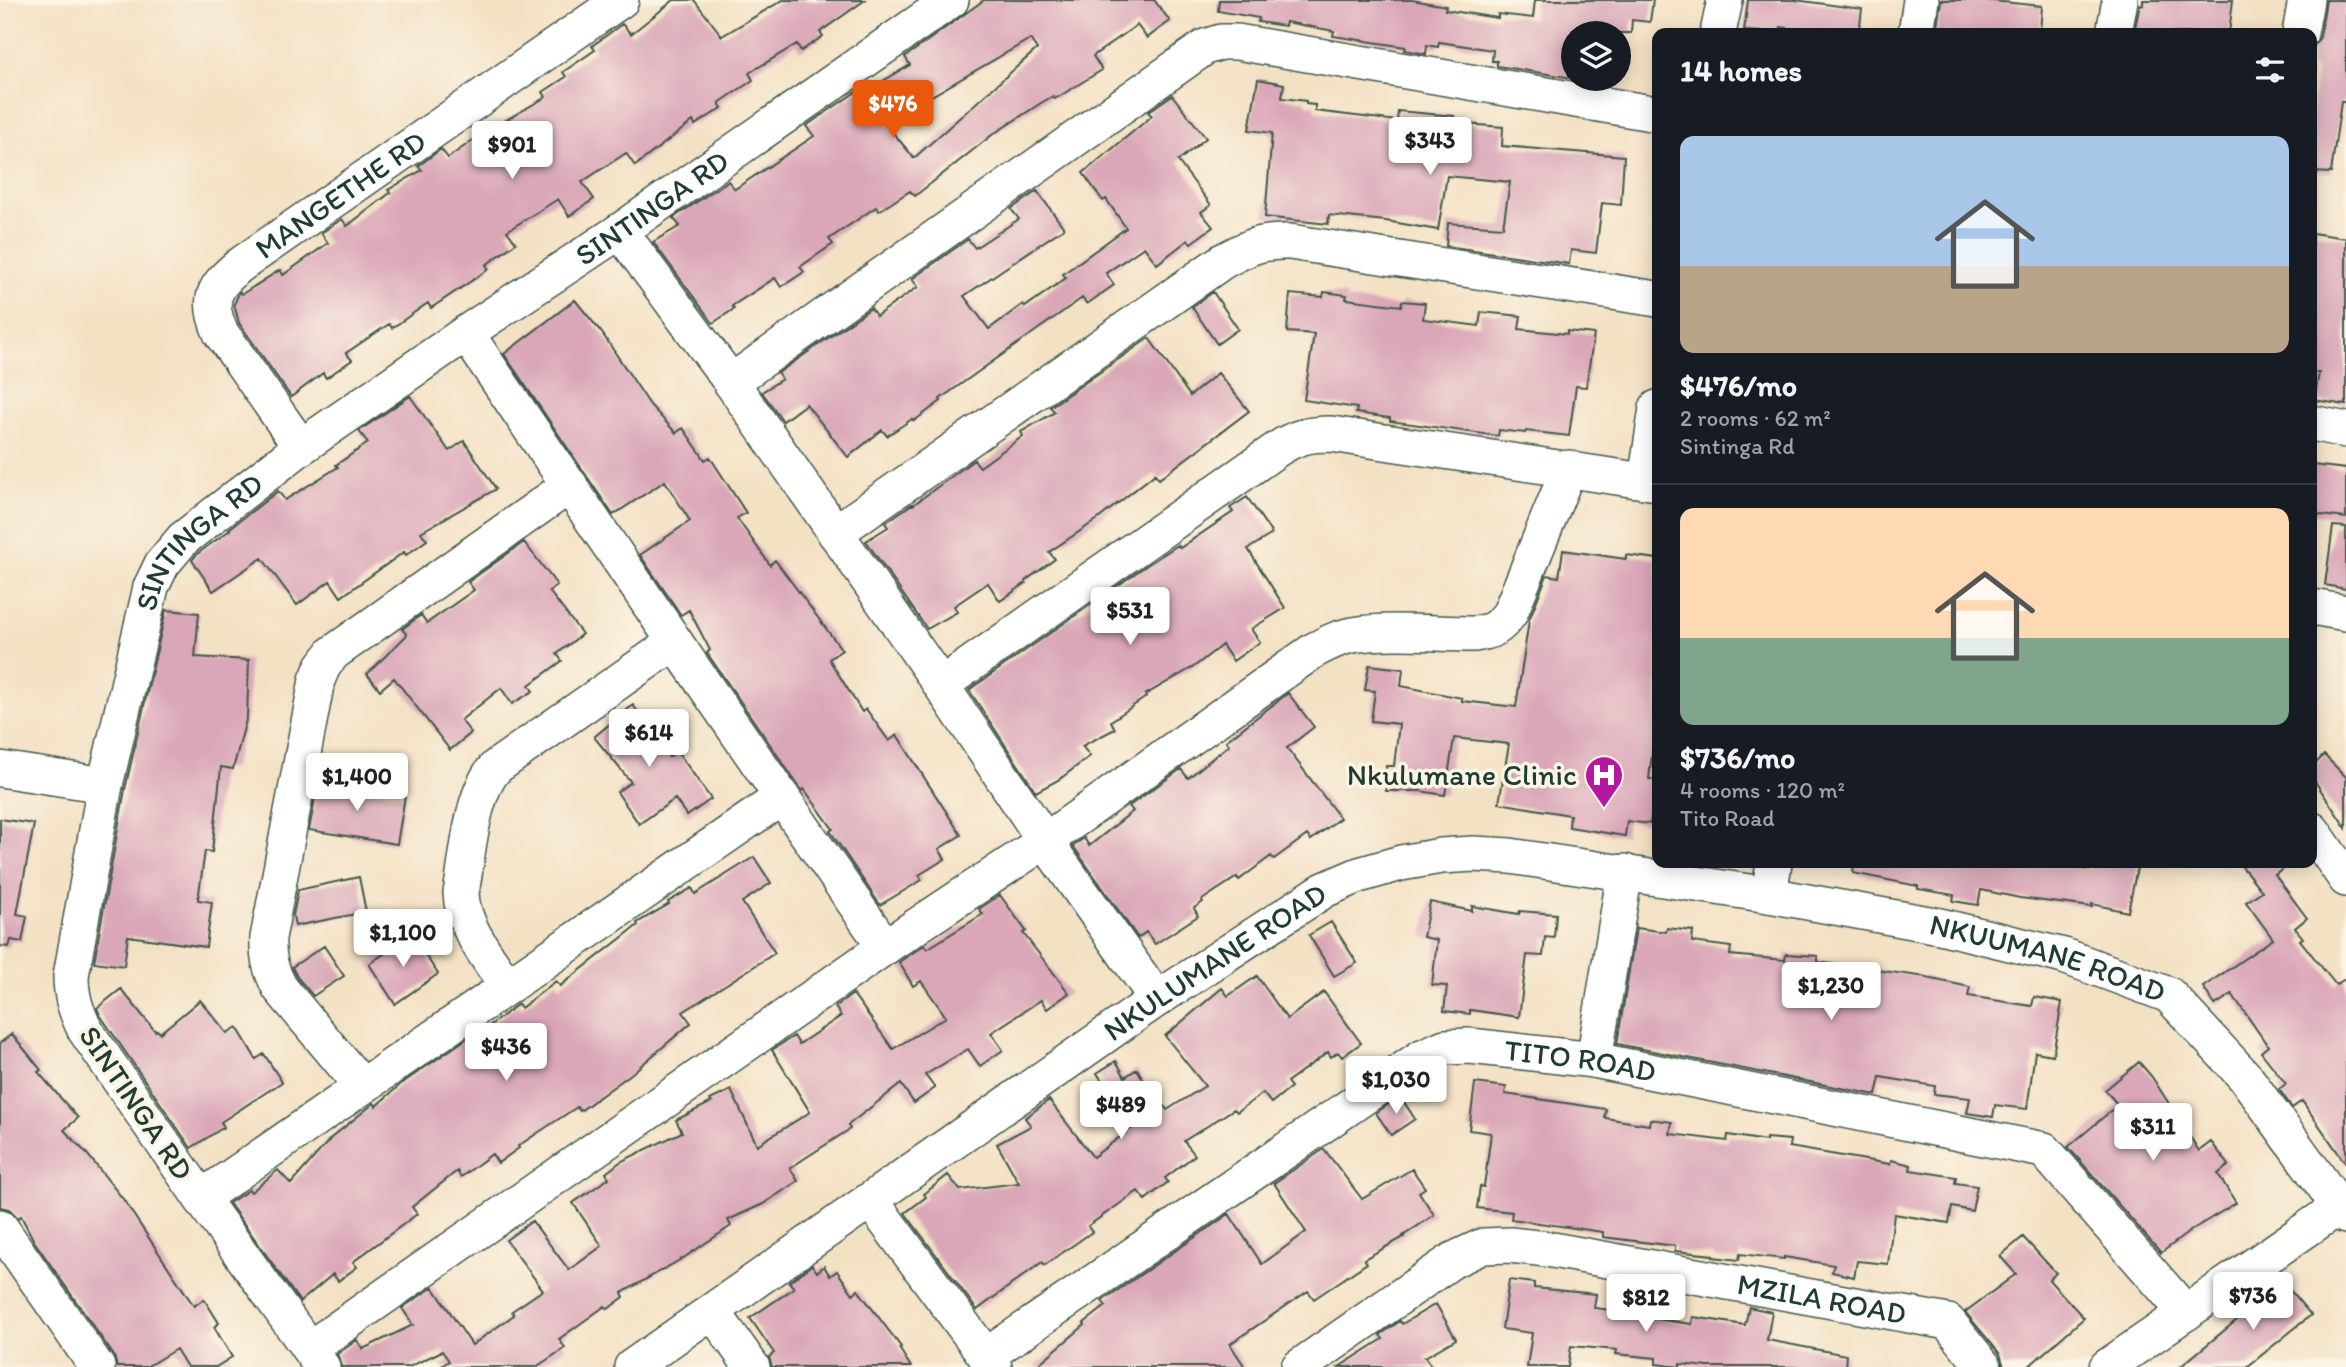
<!DOCTYPE html>
<meta charset="utf-8">
<style>
:root{--surface:#171b24;--page:#242831;--text:#f1f3f6;--muted:#9ea1a6;--line:#363941;--accent:#ea580c}
body{margin:0;font-family:Itim,sans-serif;background:var(--page);color:var(--text);height:100vh;display:flex;flex-direction:column;font-size:26px;white-space:nowrap}
*{box-sizing:border-box;margin:0}
p{font-size:23px;color:var(--muted)}
.icon{flex:none;width:38px;height:38px;fill:none;stroke:currentColor;stroke-width:2;stroke-linecap:round;stroke-linejoin:round}
.map{position:relative;flex:1;overflow:hidden}
.sheet{position:absolute;left:1652px;top:28px;width:665px;height:840px;display:flex;flex-direction:column;background:var(--surface);border-radius:14px;box-shadow:0 4px 18px #0003}
.sheet>*{flex:none}
.controls{position:absolute;left:1561px;top:21px;display:grid;gap:14px}
.controls a{display:grid;place-items:center;width:70px;height:70px;border-radius:50%;background:var(--surface);box-shadow:0 4px 18px #0003;font-size:35px}
.price{position:absolute;translate:-50% -60px;padding:0 16px;border-radius:7px;background:#fff;color:#222;font-size:23px;line-height:46px;filter:drop-shadow(0 2px 4px #0008)}
.price::after{content:'';position:absolute;left:50%;top:42px;width:21px;height:16px;margin-left:-10px;background:inherit;clip-path:polygon(0 0,100% 0,50% 100%)}
.price.active{background:var(--accent);color:#fff}
ul{padding:0;list-style:none}
li{display:grid;align-content:center;gap:14px;height:371px;padding:0 28px}
li+li{border-top:2px solid var(--line)}
li span{display:grid;place-items:center;height:217px;border-radius:14px;color:#555}
li>.icon{margin-inline-start:auto}
span .icon{width:126px;height:126px;fill:#fffc;stroke-width:1}
li b{font-size:30px}
h2{display:flex;justify-content:space-between;align-items:center;height:84px;padding:0 28px;font-size:30px}
.map>svg:first-child{display:block}
</style>
<div class="map">
<svg width="2346" height="1367" viewBox="0 0 2346 1367">
<rect width="100%" height="100%" fill="#fcf5e5"/>
<filter id="ink" filterUnits="userSpaceOnUse"><feTurbulence type="fractalNoise" baseFrequency=".0143" numOctaves="2"/><feDisplacementMap in="SourceGraphic" scale="14" xChannelSelector="R" yChannelSelector="G"/><feConvolveMatrix kernelMatrix="1 2 1 2 8 2 1 2 1" color-interpolation-filters="sRGB"/></filter>
<filter id="wash" filterUnits="userSpaceOnUse"><feTurbulence type="fractalNoise" baseFrequency=".00686" numOctaves="4" result="noise"/><feDisplacementMap in="SourceGraphic" scale="28" xChannelSelector="R" yChannelSelector="G"/><feGaussianBlur stdDeviation="1.57" result="paint"/><feColorMatrix in="noise" values="0 0 0 0 0 0 0 0 0 0 0 0 0 0 0 0 0 1.4 0 .05"/><feComposite in="paint" operator="in"/></filter>
<g filter="url(#wash)">
<rect width="100%" height="100%" fill="#f3e1c4"/>
<g id="blocks">
<path fill="#daa7b8" fill-rule="evenodd" d="M674 0H694L722 36 783 0H865L820 32 823 36 801 51 797 44 749 73 753 80 719 103 722 108 695 125 693 121 635 166 626 153 582 182 594 199 569 216 558 199 507 231 516 243 486 265 489 269 431 308 428 303 392 328 389 324 346 353 352 360 326 378 323 373 291 397 239 323 234 304 239 293 240 292 242 294 280 270 283 275 328 243 321 233 342 219 347 226 390 193 388 190 422 170 418 166 441 149 448 158 480 135 546 97 543 92 566 77 563 72 595 50 592 46 622 24 631 34Z
M984 0H1154L1170 21 1147 38 1137 25 1093 56 1102 70 1055 99 1053 96 1041 103 992 135 915 196 910 191 879 211 876 207 829 239 833 244 800 267 804 272 781 287 775 278 732 306 734 309 713 323 653 242 680 226 673 218 728 181 735 189 814 136 806 126 863 87 866 91 910 65 905 57ZM1030 39 1037 49 914 158 885 123Z
M1219 0H1412L1446 6 1445 10 1498 18V14L1533 18 1535 0H1653L1650 22 1632 20 1631 33H1573V78L1497 66V61H1492L1493 50 1439 42 1438 47 1427 45 1426 54 1405 50 1406 47 1333 36 1334 31 1286 22 1285 26 1258 22 1259 18 1218 11Z
M1748 0H1795L1862 9 1859 33H1830L1781 27 1780 33 1744 31Z
M1941 0H1983L2042 6 2040 33H1936Z
M2143 0H2233L2229 33H2134L2140 4 2143 5Z
M2326 0H2346V102H2341L2331 173 2312 172V109L2316 68 2312 67V49L2320 37Z
M1258 79 1284 84 1282 98 1306 101V104L1315 105V111L1397 121 1398 111 1454 116V123L1503 127 1502 146 1624 156 1621 205 1602 203 1596 253 1571 250 1569 264 1446 246 1448 223 1503 227 1510 182 1447 176 1438 230 1386 221 1329 215 1328 224 1265 217 1272 133 1249 130Z
M1172 95 1206 138 1178 161 1211 205 1201 212 1213 227 1191 243 1188 240 1157 264 1144 247 1106 273 1114 285 1087 304 1082 298 940 399 941 401 914 421 912 419 887 436 882 430 848 457 806 404 783 421 762 392 782 379 778 373 871 308 876 316 918 287 912 279 968 239 975 248 1019 219 1011 209 1037 191 1064 228 964 296 989 329 1023 304 1025 307 1066 278 1063 274 1126 228 1106 199 1103 201 1083 173 1152 116 1148 112Z
M2312 233 2346 238V405L2314 400 2319 373H2312Z
M1213 292 1238 329 1217 344 1192 307Z
M1324 292 1347 295 1346 299 1401 306 1402 301 1425 303 1423 319 1479 326 1481 312 1521 316 1519 329 1567 334V331L1594 334 1586 387 1576 386 1569 436 1526 431 1525 433 1499 430 1498 436 1390 421V418L1356 413 1357 408 1304 400 1314 334 1287 332 1290 294 1323 297Z
M575 300 602 333 650 405 676 433 683 428 705 460 710 457 746 513 737 518 770 565 775 560 842 650 829 659 862 712 866 709 889 741 897 735 961 835 939 849 945 859 919 875 922 880 880 905 830 831 833 829 804 789 802 791 707 653 710 650 689 610 681 615 640 555 690 521 665 481 613 515 504 354Z
M1149 338 1190 396 1218 373 1249 411 1159 479 1155 474 1098 519 1049 552 1055 559 1025 581 1026 583 1000 601 988 583 954 606 957 612 927 629 866 541 888 527 885 523 912 504 913 505 974 460 980 467 1023 436 1021 432 1055 412 1050 407Z
M410 396 449 451 464 441 496 489 421 532 427 540 406 555 404 552 341 597 330 581 297 605 262 558 213 591 192 560 197 554 230 530 229 529 278 491 285 500 338 467 336 465 368 443 359 431Z
M2312 465 2346 469V518L2312 514Z
M1247 497 1272 534 1248 549 1285 608 1251 629 1260 642 1233 661 1222 645 1195 666 1145 695 1146 697 1111 721 1115 729 1082 746 1090 756 1060 779 1036 792 969 690 1147 565 1178 545 1180 548 1233 512 1230 508Z
M2333 526 2346 527V589L2325 585Z
M524 542 557 585 549 591 582 634 557 654 562 661 529 685 533 691 512 704 501 688 461 720 471 733 450 750 394 678 380 690 367 674 407 635 402 629 421 615 427 623 474 590 468 582Z
M1563 550 1626 559V555L1657 559V715L1649 779 1657 780 1650 824 1627 821 1625 836 1569 827 1570 815 1499 803 1509 744 1454 738 1445 795 1420 791H1386V766H1394L1399 724 1371 721 1375 691 1365 690 1369 665 1403 669 1401 686 1462 698V701L1516 707 1529 620 1547 575 1559 577Z
M166 610 199 613 195 657 249 660 247 716 233 769 221 767 212 852 205 851 198 900 212 902 206 947 128 936 124 966 94 962 125 789Z
M1288 693 1314 727 1287 748 1340 818 1311 840 1307 835 1274 859 1271 856 1239 880 1237 877 1202 900 1203 902 1194 908 1198 916 1155 944 1146 932 1138 938 1073 846 1084 838 1089 846 1133 811 1129 806 1181 769 1188 778 1229 745 1226 741Z
M633 705 669 757 677 751 711 799 687 816 675 799 639 824 617 792 631 782 594 737Z
M2324 755 2346 777V828L2312 777V767Z
M318 782 405 796 397 844 309 830Z
M0 819 34 824 17 914 27 916 22 942 11 940 9 947 0 946Z
M754 857 771 883 742 902 775 953 683 1012 691 1023 631 1074 580 1111 577 1107 518 1146 519 1148 498 1163 492 1154 461 1177 457 1171 412 1207 417 1214 353 1262 357 1267 338 1281 333 1274 300 1302 229 1203 249 1190 251 1192 278 1170 291 1184 331 1138 374 1103 376 1106 401 1084 482 1028 484 1030 518 1004 521 1008 556 981 560 986 638 925 637 923 669 904 668 902 692 888 695 894Z
M1854 863H2047L2090 870 2091 863H2138L2128 912 2092 904V907L2020 898 1981 890 1978 905 1953 901 1954 895 1918 889V886L1853 873Z
M2239 863H2291L2275 875 2307 918 2295 928 2303 938 2300 940 2336 985 2346 978V1164L2302 1101 2292 1108 2279 1089 2286 1084 2261 1052 2268 1046 2232 994 2215 1005 2203 987 2273 939 2246 902 2262 891Z
M359 877 366 912 295 926 293 915 298 890Z
M1000 895 1026 931 1023 933 1069 993 1047 1009 1041 1000 991 1033 1003 1050 980 1066 968 1049 925 1075 935 1088 914 1103 901 1084 848 1125 850 1129 790 1168 798 1181 763 1204 728 1220 731 1226 685 1257 622 1293 624 1297 608 1309 605 1306 559 1339 565 1348 536 1367H440L449 1361 442 1351 409 1367H342L337 1354 357 1340 363 1349 413 1325 402 1308 433 1287 472 1345 514 1315 512 1311 543 1290 506 1240 532 1221 569 1270 602 1246 573 1203 609 1178 606 1173 620 1162 682 1132 676 1120 712 1102 710 1100 731 1090 757 1145 810 1112 772 1050 794 1036 799 1044 841 1016 835 1007 853 994 893 1049 946 1017 921 981 913 986 899 962 924 945 927 949 983 914 979 909Z
M1430 902 1472 911V906L1519 914 1520 911 1556 914 1554 938 1545 937 1543 956 1527 955 1519 1017 1470 1010V1014L1444 1011 1447 986 1432 985 1437 940 1423 937Z
M1331 922 1357 963 1334 976 1309 935Z
M1636 928 1666 932 1667 928 1693 931 1692 942 1731 947 1730 955 1785 960 1786 954 1818 956V962L1927 977V978L1970 987 1968 996 2032 1006 2034 997 2062 1002 2053 1055 2035 1052 2027 1109 1995 1105 1993 1117 1967 1113 1970 1098 1934 1094 1935 1086 1880 1077 1876 1095 1617 1044Z
M412 935 438 974 395 1004 369 964Z
M324 946 344 976 313 996 297 977 292 967Z
M1257 976 1287 1019 1324 992 1361 1043 1342 1057 1338 1052 1331 1057 1328 1052 1287 1082 1291 1087 1271 1103 1263 1093 1237 1112 1234 1109 1184 1141 1195 1155 1165 1178 1168 1182 1145 1200 1138 1191 1088 1226 1092 1232 1045 1265 1042 1262 977 1310 905 1213 926 1197 924 1194 948 1175 960 1190 1019 1183 997 1144 1031 1126 1025 1118 1049 1100 1093 1157 1132 1128 1097 1073 1116 1061 1125 1077 1137 1069 1154 1097 1157 1095 1167 1110 1205 1086 1165 1036 1222 988 1228 996Z
M121 989 155 1031 157 1030 160 1033 200 1000 227 1033 237 1027 256 1059 264 1054 282 1082 221 1122 224 1127 191 1148 100 1015 97 1008Z
M12 1034 41 1070 38 1072 78 1118 64 1130 87 1154 123 1199 194 1306 204 1299 219 1323 214 1327 232 1357 216 1367H187L176 1349 146 1367H117L114 1356 34 1241 21 1216 18 1218 9 1209 0 1207V1043Z
M2139 1062 2152 1077 2199 1151 2211 1142 2229 1165 2218 1174 2236 1203 2193 1229 2161 1253 2068 1147 2118 1105 2105 1090Z
M1475 1083 1506 1087 1505 1094 1606 1109 1605 1118 1649 1125 1650 1119 1672 1122 1670 1134 1727 1141 1728 1135 1766 1141V1138L1790 1140 1789 1147 1890 1164 1891 1160 1911 1165 1910 1170 1956 1177 1955 1183 1977 1186 1972 1211 1952 1207 1949 1223 1894 1214 1888 1264 1857 1261 1854 1277 1832 1272 1834 1265 1784 1257V1259L1740 1254 1739 1260 1713 1257V1255L1675 1251V1246L1603 1237V1232L1511 1219 1512 1212 1477 1208 1480 1186 1484 1187 1491 1133 1469 1130Z
M1400 1096 1415 1119 1391 1135 1376 1113Z
M1324 1149 1362 1199 1412 1169 1425 1188 1419 1192 1434 1215 1403 1236 1404 1237 1364 1259 1367 1263 1314 1299 1308 1291 1230 1344 1245 1367H1035L1085 1325 1084 1323 1106 1306 1102 1301 1229 1214 1262 1264 1306 1232 1274 1183Z
M2023 1237 2056 1273 2049 1280 2084 1318 2028 1367H2004L2000 1354 1965 1312 2016 1274 2000 1256Z
M812 1265 817 1272 824 1266 830 1276 837 1271 853 1294 858 1290 901 1347 899 1348 911 1367H772L769 1357 774 1353 750 1318 794 1288 789 1282Z
M1509 1280 1534 1283V1288L1596 1294 1594 1308 1637 1313 1636 1316 1692 1324 1693 1317 1745 1325 1749 1307 1772 1312 1767 1340 1846 1355 1845 1367H1708L1680 1364V1367L1656 1364V1358L1616 1354 1617 1350 1571 1346 1568 1367H1527L1532 1333 1502 1329Z
M2283 1282 2311 1315 2247 1367H2180Z
M1436 1304 1456 1339 1425 1357 1432 1367H1339L1383 1339 1380 1335 1400 1321 1402 1324Z"/>
</g>
</g>
<g filter="url(#ink)">
<use href="#blocks" fill-opacity="0" stroke="#3f564a" stroke-width="2"/>
<g fill="none" stroke-linecap="round" stroke-linejoin="round">
<defs>
<g id="minor">
<path d="M1718 33 1725 0"/>
<path d="M1916 33 1921 0"/>
<path d="M2114 33 2120 0"/>
<path d="M2300 33 2306 0"/>
<path d="M620 231 731 382 941 685 1045 841 1157 999"/>
<path d="M466 333 675 642 885 947"/>
<path d="M731 382 1205 47 1221 42H1237L1657 114"/>
<path d="M2312 423 2346 430"/>
<path id="s1" d="M301 447 221 333C206 300 213 287 240 265L621 0"/>
<path d="M1646 481 1657 408"/>
<path d="M835 533 1223 261C1249 247 1260 241 1290 242L1657 299"/>
<path d="M2312 607 2346 613"/>
<path d="M941 685 1276 450C1295 437 1308 434 1331 434L1657 483"/>
<path d="M0 769 105 785"/>
<path d="M2312 830 2346 879"/>
<path d="M1769 895 1774 863"/>
<path d="M507 986C489 958 462 927 461 893 468 856 471 794 496 767L675 642"/>
<path d="M1594 1060 1625 872"/>
<path d="M361 1085 280 988C271 971 267 958 268 938L317 680 323 666 333 653 570 485"/>
<path d="M201 1198 782 797"/>
<path d="M871 1201 994 1367"/>
<path d="M0 1227 97 1367"/>
<path d="M713 1312 752 1367"/>
<path d="M309 1349 885 947 1045 841 1313 651C1326 644 1339 637 1353 635 1392 629 1435 634 1474 634 1492 632 1500 627 1510 613L1569 468"/>
<path id="s2" d="M986 1356 1422 1057 1445 1047 1470 1046 1594 1060 2044 1150 2186 1313"/>
<path id="s3" d="M322 1367 201 1198 85 1030C76 1011 71 997 71 976L105 785 151 587 162 564 183 539 301 447 466 333 620 231 951 0"/>
<path id="s4" d="M632 1367 1157 999 1324 890 1359 875 1401 863 1441 856 1473 854 1510 856 1769 895 1940 926 2064 956 2169 995 2246 1078 2346 1216"/>
<path id="s5" d="M1299 1367 1453 1260 1483 1246 1510 1245 1547 1249 1948 1322 1984 1367"/>
<path d="M2107 1367 2339 1207"/>
</g>
</defs>
<use href="#minor" stroke="#3f564a" stroke-width="38"/>
<use href="#minor" stroke="#fff" stroke-width="35"/>
</g>
</g>
<defs>
<symbol id="hospital-pin" viewBox="-11 -11 22 30"><path d="M0 17L-7.5 6A9.5 9.5 0 1 1 7.5 6Z" fill="#b5179e" stroke="#fcf5e5"/><path d="M-5-5h3v3.5h4V-5h3V5h-3V1.5h-4V5h-3Z" fill="#fff"/></symbol>
</defs>
<g fill-rule="evenodd">
<use href="#hospital-pin" x="1582" y="753" width="44" height="60"/>
</g>
<g text-anchor="middle" stroke-width="7" stroke-linejoin="round" paint-order="stroke">
<g font-size="30" fill="#1f3d34" stroke="#fcf5e5">
<text dy="10" stroke="none"><textPath href="#s1" startOffset="341">MANGETHE RD</textPath></text>
<text dy="10" stroke="none"><textPath href="#s3" startOffset="1498">SINTINGA RD</textPath></text>
<text dy="10" stroke="none"><textPath href="#s3" startOffset="931">SINTINGA RD</textPath></text>
<text dy="10" stroke="none"><textPath href="#s4" startOffset="1580">NKUUMANE ROAD</textPath></text>
<text dy="10" stroke="none"><textPath href="#s4" startOffset="710">NKULUMANE ROAD</textPath></text>
<text dy="10" stroke="none"><textPath href="#s2" startOffset="690">TITO ROAD</textPath></text>
<text transform="translate(136 1103) rotate(56)" y="10">SINTINGA RD</text>
<text dy="10" stroke="none"><textPath href="#s5" startOffset="564">MZILA ROAD</textPath></text>
</g>
<g font-size="30" fill="#1f3d34" stroke="#fcf5e5" text-anchor="end">
<text x="1577" y="785">Nkulumane Clinic</text>
</g>
</g>
</svg>
<div class="controls">
<a><svg class="icon" aria-label="layers" viewBox="0 0 24 24"><path d="M12 4l9 5-9 5-9-5zM3 14l9 5 9-5"/></svg></a>
</div>
<b class="price active" style="left:893px;top:140px">$476</b>
<b class="price" style="left:1430px;top:177px">$343</b>
<b class="price" style="left:512px;top:181px">$901</b>
<b class="price" style="left:1130px;top:647px">$531</b>
<b class="price" style="left:649px;top:769px">$614</b>
<b class="price" style="left:357px;top:813px">$1,400</b>
<b class="price" style="left:403px;top:969px">$1,100</b>
<b class="price" style="left:1831px;top:1022px">$1,230</b>
<b class="price" style="left:506px;top:1083px">$436</b>
<b class="price" style="left:1396px;top:1116px">$1,030</b>
<b class="price" style="left:1121px;top:1141px">$489</b>
<b class="price" style="left:2153px;top:1163px">$311</b>
<b class="price" style="left:2253px;top:1332px">$736</b>
<b class="price" style="left:1646px;top:1334px">$812</b>
<section class="sheet">
<h2>14 homes<svg class="icon" aria-label="filters" viewBox="0 0 24 24"><path d="M4 7h16M4 17h16"/><circle cx="9" cy="7" r="2"/><circle cx="15" cy="17" r="2"/></svg></h2>
<ul>
<li><span style="background:linear-gradient(#a9c7e8 60%,#b9a48a 0)"><svg class="icon" aria-label="home" viewBox="0 0 24 24"><path d="M3 11l9-7 9 7M6 9v11h12V9"/></svg></span><div><b>$476/mo</b><p>2 rooms · 62 m²</p><p>Sintinga Rd</p></div></li>
<li><span style="background:linear-gradient(#ffd9b3 60%,#7fa58c 0)"><svg class="icon" aria-label="home" viewBox="0 0 24 24"><path d="M3 11l9-7 9 7M6 9v11h12V9"/></svg></span><div><b>$736/mo</b><p>4 rooms · 120 m²</p><p>Tito Road</p></div></li>
</ul>
</section>
</div>
